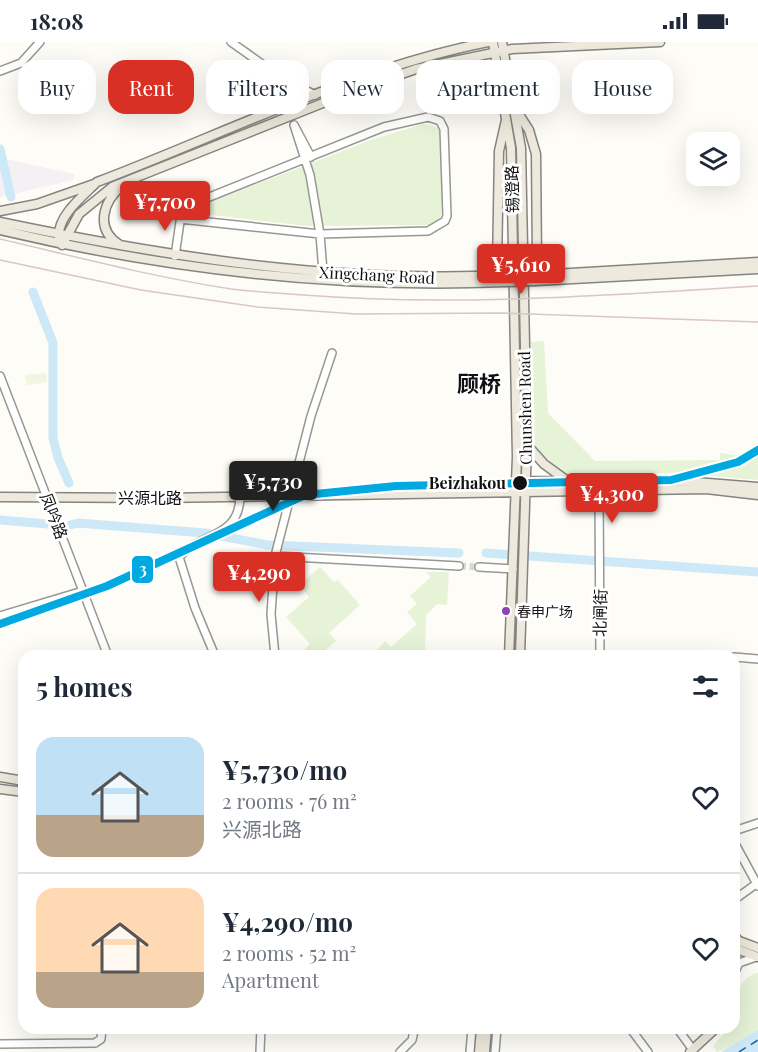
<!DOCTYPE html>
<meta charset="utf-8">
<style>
:root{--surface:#fff;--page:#f6f6f7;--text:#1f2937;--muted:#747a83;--line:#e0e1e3;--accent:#d93025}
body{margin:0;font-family:"Playfair Display","Noto Sans SC",serif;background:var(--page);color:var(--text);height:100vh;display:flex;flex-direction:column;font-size:22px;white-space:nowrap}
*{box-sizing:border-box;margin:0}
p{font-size:20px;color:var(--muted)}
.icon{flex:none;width:33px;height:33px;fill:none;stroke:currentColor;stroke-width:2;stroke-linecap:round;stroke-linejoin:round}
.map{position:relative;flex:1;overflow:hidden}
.drawer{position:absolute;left:18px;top:608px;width:722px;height:384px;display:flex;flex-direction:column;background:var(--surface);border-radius:18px;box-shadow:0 6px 24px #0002}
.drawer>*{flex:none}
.guide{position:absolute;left:18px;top:18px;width:723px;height:54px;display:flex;gap:12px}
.controls{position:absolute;left:686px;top:90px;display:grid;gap:12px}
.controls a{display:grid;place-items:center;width:54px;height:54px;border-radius:12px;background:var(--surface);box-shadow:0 6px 24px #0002;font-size:30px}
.price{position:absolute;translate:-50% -51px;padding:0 14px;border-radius:6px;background:var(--accent);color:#fff;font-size:20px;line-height:39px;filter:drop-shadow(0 2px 3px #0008)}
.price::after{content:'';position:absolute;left:50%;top:36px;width:18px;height:14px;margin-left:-9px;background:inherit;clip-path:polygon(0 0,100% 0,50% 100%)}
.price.on{background:#222;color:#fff}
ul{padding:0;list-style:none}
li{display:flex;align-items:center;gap:18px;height:150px;padding:0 18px}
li+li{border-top:2px solid var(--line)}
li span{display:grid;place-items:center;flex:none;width:168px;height:120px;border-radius:18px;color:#555}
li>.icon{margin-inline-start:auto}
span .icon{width:72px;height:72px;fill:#fffc;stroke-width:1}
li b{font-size:26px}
h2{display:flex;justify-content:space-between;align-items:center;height:72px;padding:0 18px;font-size:26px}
.chip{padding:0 21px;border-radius:18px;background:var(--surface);box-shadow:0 6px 24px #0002;font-size:21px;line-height:54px}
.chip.on{background:var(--accent);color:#fff}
.status{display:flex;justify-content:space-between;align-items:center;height:42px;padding:0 30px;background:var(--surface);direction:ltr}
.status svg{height:16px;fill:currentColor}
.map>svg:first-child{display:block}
</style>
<div class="status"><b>18:08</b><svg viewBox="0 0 49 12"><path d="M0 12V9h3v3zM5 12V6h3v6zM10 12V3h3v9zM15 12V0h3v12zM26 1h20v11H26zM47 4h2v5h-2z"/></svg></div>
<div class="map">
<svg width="758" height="1010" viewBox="0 0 758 1010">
<rect width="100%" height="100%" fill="#fdfcf7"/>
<path fill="#f5f0f3" d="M0 116 10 118 75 132 73 138 0 155Z"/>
<path fill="#e7f3d7" d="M423 82C434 82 441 87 444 98L441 175 434 183 307 184 194 171 193 167 368 99Z
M544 299 548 371 595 419 720 418V411L758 416V438L677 431 565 432 534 405 531 300Z
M320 525 334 540 338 538 360 563 329 591 336 599 320 613H299L310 602 286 575 309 555 299 543Z
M426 530H449L447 563 437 562 426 573 425 613 372 614 385 599 391 605 417 582 407 570 417 562 410 554 431 535Z
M758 931V988L737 1002 717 1010 713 1004 729 986H734C734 966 735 935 758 931Z"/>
<path fill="#f0f6e1" d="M46 331 47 340 27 343 25 333Z"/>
<path fill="#cde8f7" d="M758 988V1010H721Z"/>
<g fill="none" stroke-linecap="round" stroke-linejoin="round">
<path stroke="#cde8f7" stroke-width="9" d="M0 107 11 155
M33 250 53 301V396L58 416 69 441
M0 478 48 482
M70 483 78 481 205 491 268 503 459 511
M486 511 758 530"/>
<path stroke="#1768a6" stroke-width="1.5" stroke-dasharray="8 6" stroke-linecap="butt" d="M739 1010 758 998"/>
<path stroke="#dad9d4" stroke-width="7" stroke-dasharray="7 3.5" stroke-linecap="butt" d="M459 524 479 525"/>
<defs>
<path id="minor" d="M231 0 279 34 315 53
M0 29 21 21 40 0
M279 34 285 47 286 65
M311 115 294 83 310 133 320 192 323 230
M175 214 182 166 384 85 428 75 440 79 444 87 447 174 445 179 428 189 320 192 180 177
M0 334 108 614
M599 449 600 614
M275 514 459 524
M479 525 513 527
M0 574 83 549
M215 614 195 566 179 515C202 490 239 496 240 455
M275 614 271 572 275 514 311 374 332 311
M734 615 758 617
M734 789 758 781
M734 800 758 844
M734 858 756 842
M734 932 739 921 756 915
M630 986 648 1010
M677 986 693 1008
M0 1002 95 1001 101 997 102 986
M260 1010 261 986
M400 1010 412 998 414 989 409 986
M470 1010 472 986
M495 1010 497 986"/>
<path id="major" d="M493 0 511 106 517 415 509 614
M502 0 521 106 527 403 520 614
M518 71 529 88 536 112 537 217 540 224 553 231
M0 169 37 162 94 142
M0 180C167 215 334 241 505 233
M0 188C165 227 336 247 505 240
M59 195C57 174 83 154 97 140 226 91 352 27 488 0
M62 203 79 172 112 145 353 49 416 27 512 7 660 0
M120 203C94 187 103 159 123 143
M487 233 497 225 499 109 506 78
M536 233 758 220
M536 239 758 227
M527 403 544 422 566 438
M522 439 696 440 758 445
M0 455 160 456 706 447 758 453
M0 735 24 739
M0 747 24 750
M734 894 739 899 758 906
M734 906 758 915
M479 1010 481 986
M485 1010 487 986
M690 1010 716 986"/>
</defs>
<use href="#minor" stroke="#979795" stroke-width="10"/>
<use href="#major" stroke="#858482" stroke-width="11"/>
<use href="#minor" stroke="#fffffe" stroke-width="7"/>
<use href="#major" stroke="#ede9dc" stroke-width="8"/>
<path stroke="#d9c6c7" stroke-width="1.5" d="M0 197C77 215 153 235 231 247 255 250 280 251 304 253 456 265 606 253 758 244
M0 218 141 248 257 265 356 272 500 271 758 280"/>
<defs>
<path id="major-bridge" d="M505 233H536
M505 240 536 239"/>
</defs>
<use href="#major-bridge" stroke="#858482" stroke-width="11" stroke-linecap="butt"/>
<use href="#major-bridge" stroke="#ede9dc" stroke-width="8"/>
<defs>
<path id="metro-1" d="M0 582 107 544 305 453 396 444 671 438 738 420 758 408"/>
</defs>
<use href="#metro-1" stroke="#fff" stroke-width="12"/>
<use href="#metro-1" stroke="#00a9e0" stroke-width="8"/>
</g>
<circle fill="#111" stroke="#fff" stroke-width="2" cx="520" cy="441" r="8"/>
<circle fill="#8e44ad" stroke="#fff" stroke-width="2" cx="506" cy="569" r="5"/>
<g text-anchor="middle" stroke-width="6" stroke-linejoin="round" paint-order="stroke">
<g font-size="14" fill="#111" stroke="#fff" text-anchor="start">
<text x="517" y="575">春申广场</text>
</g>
<g font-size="16" fill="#111" stroke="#fff">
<text transform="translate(512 147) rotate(-91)" y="6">锡澄路</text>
<text transform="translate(377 233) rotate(3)" y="6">Xingchang Road</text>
<text transform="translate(525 366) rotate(-91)" y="6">Chunshen Road</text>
<text x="150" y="462">兴源北路</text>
<text transform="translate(54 474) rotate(69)" y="6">凤吟路</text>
<text transform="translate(600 571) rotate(-89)" y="6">北闸街</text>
</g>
<g font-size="16" font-weight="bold" fill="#111" stroke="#fff" text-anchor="end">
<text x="506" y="447">Beizhakou</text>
</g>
<g font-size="22" font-weight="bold" fill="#111" stroke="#fff">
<text x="479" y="350">顾桥</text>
</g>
</g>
<rect stroke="#fff" stroke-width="2" x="131" y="513" width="23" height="29" rx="6" fill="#00a9e0"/>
<g font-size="16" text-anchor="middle" font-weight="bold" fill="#fff">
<text x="143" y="533">3</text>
</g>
</svg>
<div class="controls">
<a><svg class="icon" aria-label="layers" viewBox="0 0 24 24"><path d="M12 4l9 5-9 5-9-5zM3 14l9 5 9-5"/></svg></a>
</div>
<b class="price" style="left:165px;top:190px">¥7,700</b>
<b class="price" style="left:521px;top:253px">¥5,610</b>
<b class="price on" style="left:273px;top:470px">¥5,730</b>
<b class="price" style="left:612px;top:482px">¥4,300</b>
<b class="price" style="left:259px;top:561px">¥4,290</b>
<div class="guide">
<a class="chip">Buy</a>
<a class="chip on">Rent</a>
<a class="chip">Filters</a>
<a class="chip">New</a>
<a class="chip">Apartment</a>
<a class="chip">House</a>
</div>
<section class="drawer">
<h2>5 homes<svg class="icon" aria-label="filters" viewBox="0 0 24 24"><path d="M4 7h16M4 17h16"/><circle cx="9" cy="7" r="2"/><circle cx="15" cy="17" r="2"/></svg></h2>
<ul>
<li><span style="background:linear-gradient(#bfe0f5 65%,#b9a48a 0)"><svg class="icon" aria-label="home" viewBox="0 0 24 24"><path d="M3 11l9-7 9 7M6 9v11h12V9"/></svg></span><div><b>¥5,730/mo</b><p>2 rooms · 76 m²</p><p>兴源北路</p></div><svg class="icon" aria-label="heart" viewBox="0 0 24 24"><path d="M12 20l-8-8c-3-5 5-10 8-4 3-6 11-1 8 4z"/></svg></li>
<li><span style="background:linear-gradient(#ffd9b3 70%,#b9a48a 0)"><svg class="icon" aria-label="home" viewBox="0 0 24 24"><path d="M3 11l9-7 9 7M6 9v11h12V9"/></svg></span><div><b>¥4,290/mo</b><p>2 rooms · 52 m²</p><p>Apartment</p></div><svg class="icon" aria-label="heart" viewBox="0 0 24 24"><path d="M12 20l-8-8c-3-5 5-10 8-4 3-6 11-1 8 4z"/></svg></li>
</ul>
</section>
</div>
